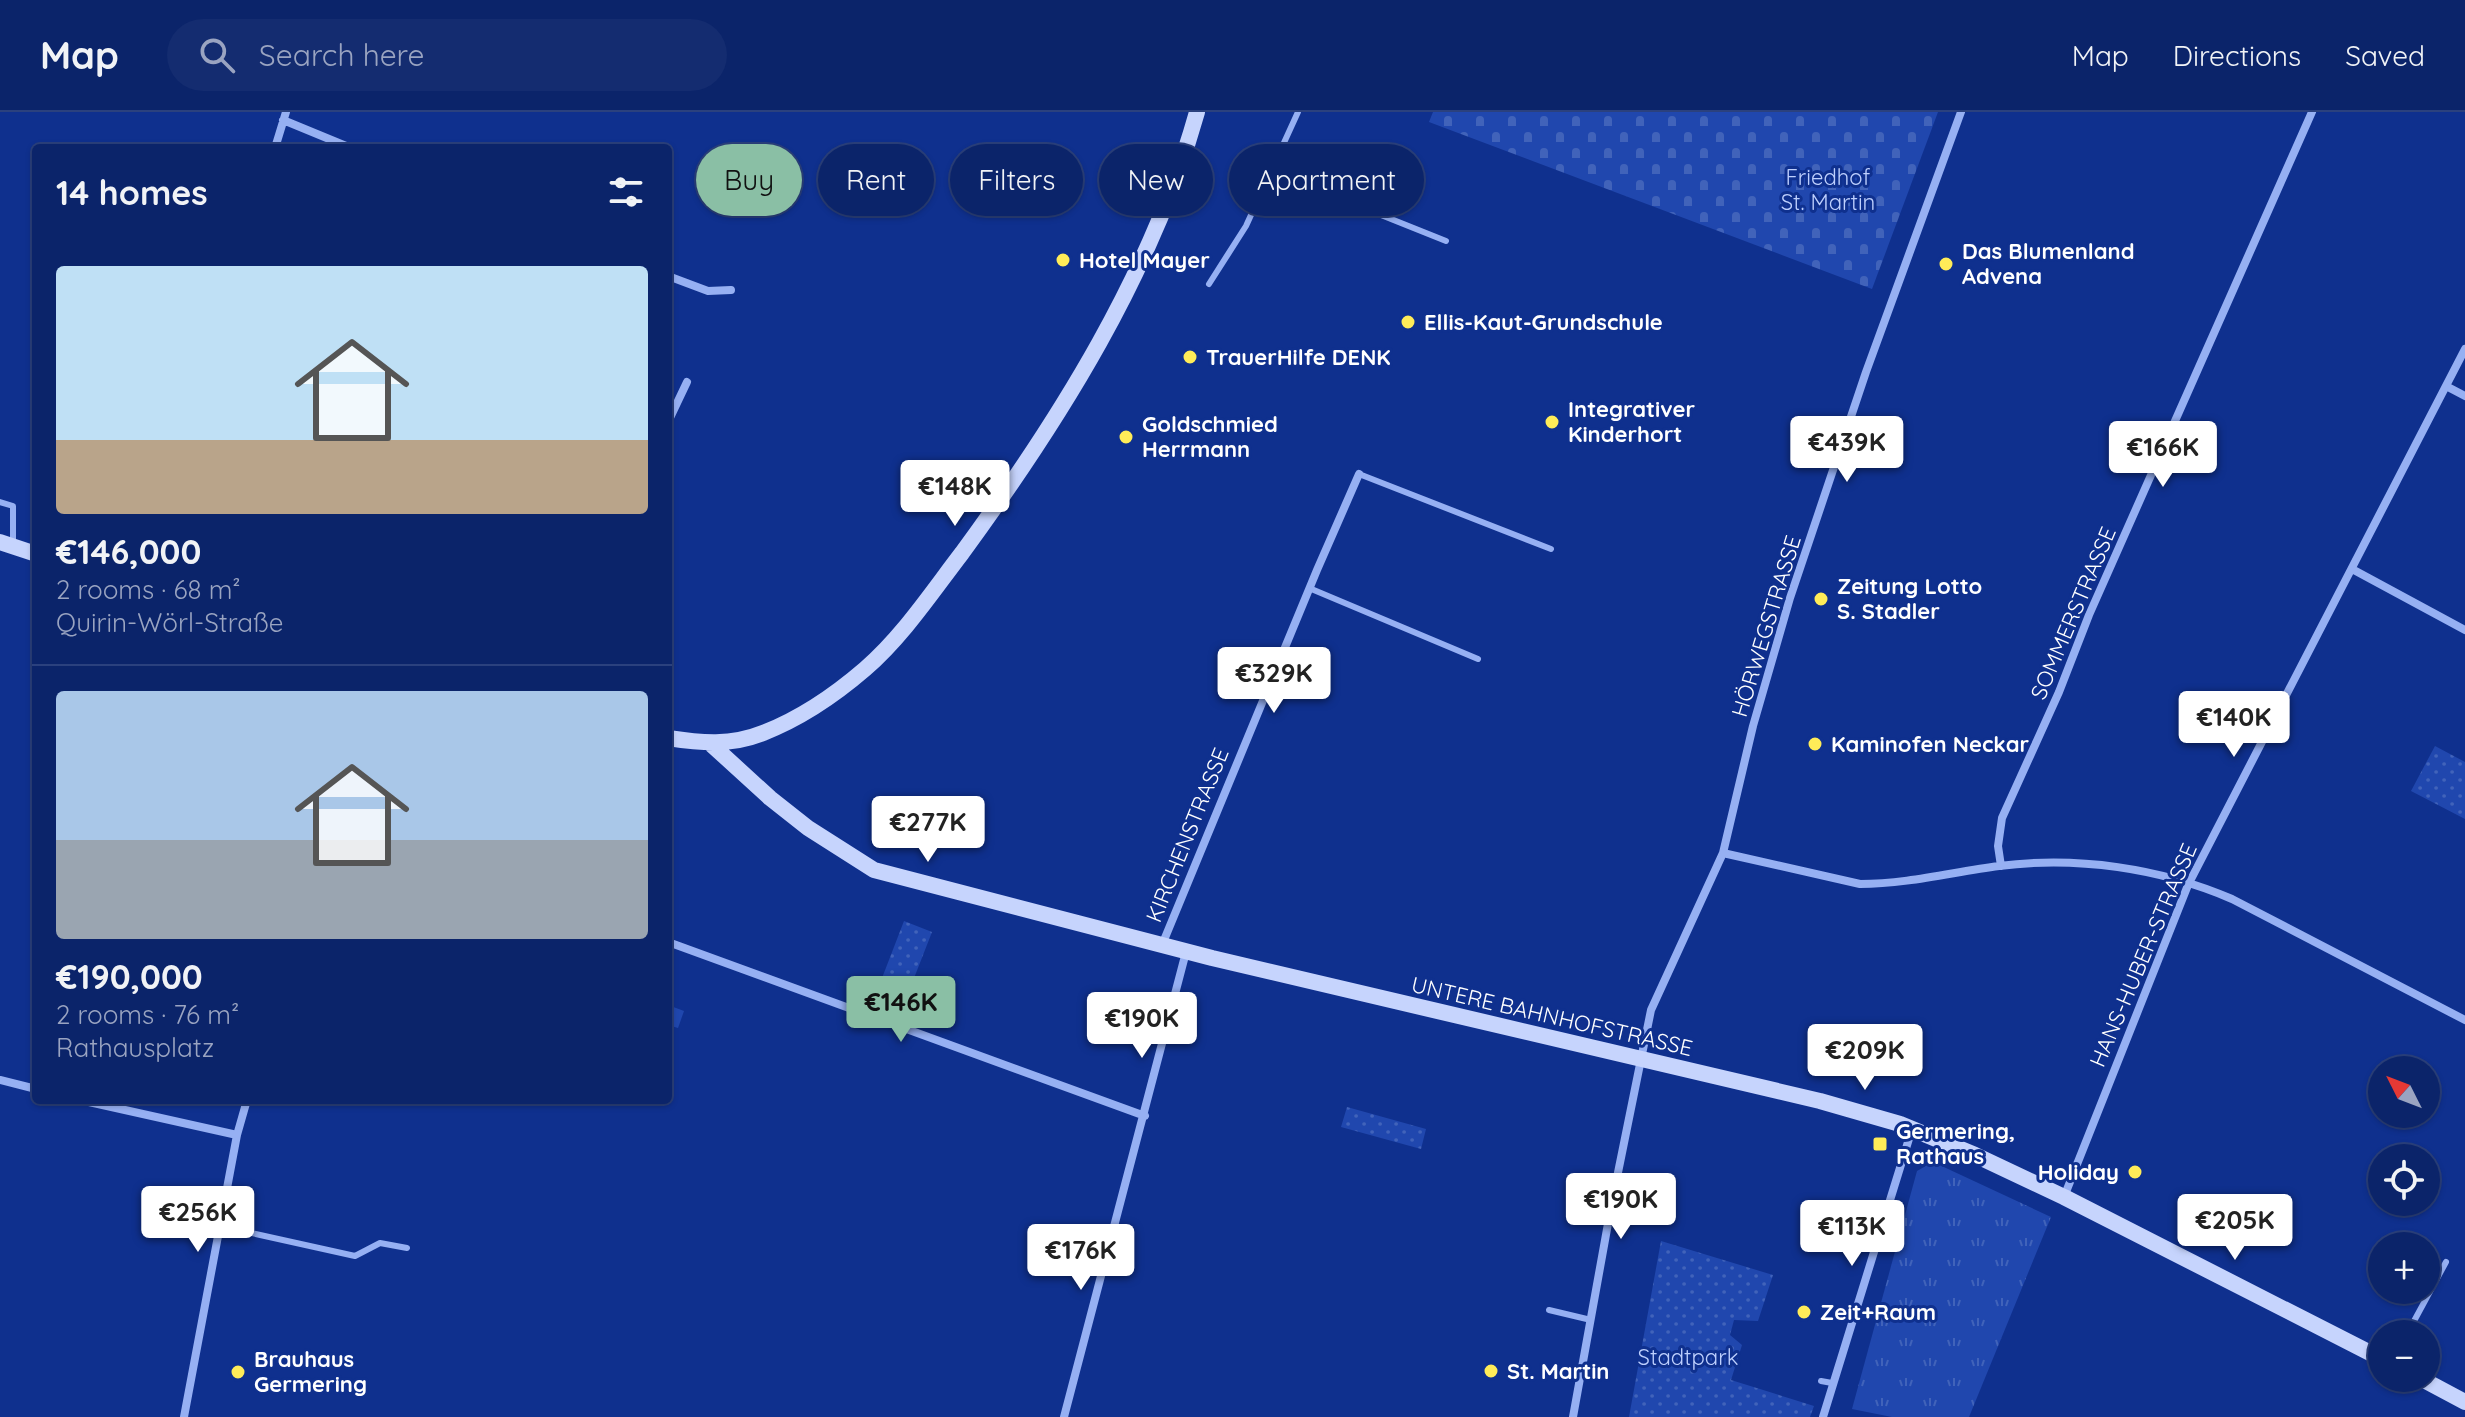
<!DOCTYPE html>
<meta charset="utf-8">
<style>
:root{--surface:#0b246a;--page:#142c70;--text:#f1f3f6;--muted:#9aa4c1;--line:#2b417e;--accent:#8abfa5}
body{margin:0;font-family:Quicksand,sans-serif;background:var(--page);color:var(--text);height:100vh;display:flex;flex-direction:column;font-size:30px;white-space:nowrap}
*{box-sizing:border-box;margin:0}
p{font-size:26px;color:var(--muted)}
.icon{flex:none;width:44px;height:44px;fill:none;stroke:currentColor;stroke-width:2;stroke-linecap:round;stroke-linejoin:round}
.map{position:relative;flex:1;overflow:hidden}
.side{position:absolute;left:32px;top:32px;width:640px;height:960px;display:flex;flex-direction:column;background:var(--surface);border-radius:8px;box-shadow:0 2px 6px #0004,0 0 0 2px var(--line)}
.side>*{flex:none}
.banner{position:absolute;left:696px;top:32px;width:760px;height:72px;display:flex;gap:16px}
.needle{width:52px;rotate:312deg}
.controls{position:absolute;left:2368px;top:944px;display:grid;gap:16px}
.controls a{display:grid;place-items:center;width:72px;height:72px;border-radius:50%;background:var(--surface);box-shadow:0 2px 6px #0004,0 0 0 2px var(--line);font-size:40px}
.price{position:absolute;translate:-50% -68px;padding:0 18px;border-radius:8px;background:#fff;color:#222;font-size:26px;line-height:52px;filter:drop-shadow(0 2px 4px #0008)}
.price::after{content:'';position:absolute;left:50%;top:48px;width:24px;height:18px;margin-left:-12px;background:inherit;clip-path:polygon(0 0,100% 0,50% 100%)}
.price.on{background:var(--accent);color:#111}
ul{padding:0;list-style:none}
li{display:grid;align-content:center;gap:16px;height:424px;padding:0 24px}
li+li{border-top:2px solid var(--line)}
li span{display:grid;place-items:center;height:248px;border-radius:8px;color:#555}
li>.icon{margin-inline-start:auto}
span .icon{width:144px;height:144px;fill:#fffc;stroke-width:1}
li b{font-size:34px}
h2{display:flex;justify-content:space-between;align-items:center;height:96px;padding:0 24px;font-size:34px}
.chip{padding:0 28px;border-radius:36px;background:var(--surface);box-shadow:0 2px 6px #0004,0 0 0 2px var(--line);font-size:28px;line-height:72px}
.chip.on{background:var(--accent);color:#111}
header{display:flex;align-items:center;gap:48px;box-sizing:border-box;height:112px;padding:0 40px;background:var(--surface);border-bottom:2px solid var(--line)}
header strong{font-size:38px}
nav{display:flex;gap:44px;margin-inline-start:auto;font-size:28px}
.search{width:560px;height:72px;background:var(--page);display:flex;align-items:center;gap:20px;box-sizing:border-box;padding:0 28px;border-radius:44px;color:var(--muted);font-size:30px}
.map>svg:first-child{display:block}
</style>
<header>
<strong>Map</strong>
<div class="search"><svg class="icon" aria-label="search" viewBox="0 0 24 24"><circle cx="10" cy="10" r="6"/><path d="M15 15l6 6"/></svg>Search here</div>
<nav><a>Map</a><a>Directions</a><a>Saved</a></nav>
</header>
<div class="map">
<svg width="2465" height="1305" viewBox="0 0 2465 1305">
<defs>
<pattern id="grass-tufts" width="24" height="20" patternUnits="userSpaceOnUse" patternTransform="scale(2)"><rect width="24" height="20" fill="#2047ae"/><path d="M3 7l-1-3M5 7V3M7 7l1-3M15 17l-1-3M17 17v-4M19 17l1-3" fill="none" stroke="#4163ba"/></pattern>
<pattern id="forest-firs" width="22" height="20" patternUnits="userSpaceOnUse" patternTransform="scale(2)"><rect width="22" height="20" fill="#2047ae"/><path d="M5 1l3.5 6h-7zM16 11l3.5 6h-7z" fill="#4163ba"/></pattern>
<pattern id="cemetery-stones" width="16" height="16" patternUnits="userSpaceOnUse" patternTransform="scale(2)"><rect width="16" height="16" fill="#2047ae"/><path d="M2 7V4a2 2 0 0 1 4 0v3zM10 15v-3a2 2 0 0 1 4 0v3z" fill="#4163ba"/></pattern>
<pattern id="park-dots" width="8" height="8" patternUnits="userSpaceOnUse" patternTransform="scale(2)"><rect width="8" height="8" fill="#2047ae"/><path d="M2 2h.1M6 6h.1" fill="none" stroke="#4163ba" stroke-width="1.8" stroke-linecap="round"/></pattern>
</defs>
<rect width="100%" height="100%" fill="#0f308e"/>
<path fill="url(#grass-tufts)" d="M1933 1050 2051 1105 1969 1305H1892L1852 1297 1917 1059Z"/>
<path fill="url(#forest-firs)" d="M668 893 684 899 678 916 668 913Z"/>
<path fill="url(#cemetery-stones)" d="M1433 0H1938L1872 177 1429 10Z"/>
<path fill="url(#park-dots)" d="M2435 634 2465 650V707L2411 679Z
M904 809 932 820 900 902 872 892Z
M1347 995 1426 1017 1421 1037 1341 1015Z
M1661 1129 1773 1163 1758 1209 1734 1208 1730 1223 1742 1233 1731 1268 1814 1294 1810 1305H1629Z"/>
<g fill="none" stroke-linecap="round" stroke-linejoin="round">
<path stroke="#96b0f3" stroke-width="6" d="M1271 59 1446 129
M1209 172 1246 114 1298 0
M1359 362 1551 437
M0 390 13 394V431
M1309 476 1478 547
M220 1114 355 1144 380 1131 407 1136
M1549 1198 1591 1208
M2407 1222 2446 1150
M1821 1269 1832 1271"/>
<path stroke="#96b0f3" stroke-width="8" d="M283 8 351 36
M275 36 286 0
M668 164 708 179 731 178
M2446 274 2465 284
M668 310 687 270
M2352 457 2465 518
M1723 741 1860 772C1907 772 1953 760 1999 754 2077 744 2160 756 2232 787L2465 908
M2001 754 1998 734 2002 706 2059 580 2089 503 2312 0
M668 830 1145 1004
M1162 833 1317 458 1359 362
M0 968 36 977
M80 988 237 1023
M2064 1085 2188 773 2465 237
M184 1305 237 1023 247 988
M1064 1305 1186 840
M1573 1305 1611 1095 1651 898 1723 741 1753 614 1790 486 1866 260 1961 0
M1823 1305 1912 1017"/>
<path stroke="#c6d4fd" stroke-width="16" d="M0 430 36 442
M668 626C701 631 731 634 763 621 799 607 836 582 865 557 903 524 932 480 962 441 1060 307 1152 161 1197 0
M712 633 770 686 808 716 874 758 1212 846 1820 989 1900 1012 1975 1043 2064 1085 2382 1247
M2420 1266 2465 1290"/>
</g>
<g fill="#ffec58" stroke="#0f308e" stroke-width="3">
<circle cx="1063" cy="148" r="8"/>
<circle cx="1946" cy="152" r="8"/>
<circle cx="1408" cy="210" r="8"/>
<circle cx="1190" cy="245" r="8"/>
<circle cx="1552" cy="310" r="8"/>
<circle cx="1126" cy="325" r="8"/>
<circle cx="1821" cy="487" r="8"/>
<circle cx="1815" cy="632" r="8"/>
<rect x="1872" y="1024" width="16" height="16" rx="4"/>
<circle cx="2135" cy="1060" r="8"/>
<circle cx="1804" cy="1200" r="8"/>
<circle cx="1491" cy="1259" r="8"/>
<circle cx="238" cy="1260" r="8"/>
</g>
<g text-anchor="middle" stroke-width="6" stroke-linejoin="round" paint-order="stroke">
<g font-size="22" fill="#bed0fe" stroke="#0f308e">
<text x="1828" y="73">Friedhof<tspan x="1828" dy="25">St. Martin</tspan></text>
<text x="1688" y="1253">Stadtpark</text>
</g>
<g font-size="22" font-weight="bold" fill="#fff" stroke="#0f308e" text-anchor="start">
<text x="1962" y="147">Das Blumenland<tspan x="1962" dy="25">Advena</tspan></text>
<text x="1079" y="156">Hotel Mayer</text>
<text x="1424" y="218">Ellis-Kaut-Grundschule</text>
<text x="1206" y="253">TrauerHilfe DENK</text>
<text x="1568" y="305">Integrativer<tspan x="1568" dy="25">Kinderhort</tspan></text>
<text x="1142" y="320">Goldschmied<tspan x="1142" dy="25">Herrmann</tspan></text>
<text x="1837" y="482">Zeitung Lotto<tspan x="1837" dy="25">S. Stadler</tspan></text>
<text x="1831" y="640">Kaminofen Neckar</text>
<text x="1896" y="1027">Germering,<tspan x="1896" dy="25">Rathaus</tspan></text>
<text x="2119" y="1068" text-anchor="end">Holiday</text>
<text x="1820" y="1208">Zeit+Raum</text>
<text x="254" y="1255">Brauhaus<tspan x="254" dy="25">Germering</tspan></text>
<text x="1507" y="1267">St. Martin</text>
</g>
<g font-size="22" fill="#fff" stroke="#0f308e">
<text transform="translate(2073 501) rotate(-67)" y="8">SOMMERSTRASSE</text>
<text transform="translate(1766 514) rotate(-73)" y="8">HÖRWEGSTRASSE</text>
<text transform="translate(1187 723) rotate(-68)" y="8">KIRCHENSTRASSE</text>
<text transform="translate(2143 843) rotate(-67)" y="8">HANS-HUBER-STRASSE</text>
<text transform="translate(1552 904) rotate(13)" y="8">UNTERE BAHNHOFSTRASSE</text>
</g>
</g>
</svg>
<div class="controls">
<a><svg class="needle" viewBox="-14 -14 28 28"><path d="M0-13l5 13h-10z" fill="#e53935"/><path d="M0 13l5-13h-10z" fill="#9aa4c1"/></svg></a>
<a><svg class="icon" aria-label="locate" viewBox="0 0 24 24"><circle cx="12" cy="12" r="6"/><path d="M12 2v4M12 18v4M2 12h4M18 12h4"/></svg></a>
<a>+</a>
<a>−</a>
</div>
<b class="price" style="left:1847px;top:372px">€439K</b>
<b class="price" style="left:2163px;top:377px">€166K</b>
<b class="price" style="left:955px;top:416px">€148K</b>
<b class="price" style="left:1274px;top:603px">€329K</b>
<b class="price" style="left:2234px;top:647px">€140K</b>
<b class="price" style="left:928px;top:752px">€277K</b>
<b class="price on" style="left:901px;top:932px">€146K</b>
<b class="price" style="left:1142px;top:948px">€190K</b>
<b class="price" style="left:1865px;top:980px">€209K</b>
<b class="price" style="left:1621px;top:1129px">€190K</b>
<b class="price" style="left:198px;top:1142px">€256K</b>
<b class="price" style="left:2235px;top:1150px">€205K</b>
<b class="price" style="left:1852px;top:1156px">€113K</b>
<b class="price" style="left:1081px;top:1180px">€176K</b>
<div class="banner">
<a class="chip on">Buy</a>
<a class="chip">Rent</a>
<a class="chip">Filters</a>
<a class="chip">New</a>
<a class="chip">Apartment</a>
</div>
<section class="side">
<h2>14 homes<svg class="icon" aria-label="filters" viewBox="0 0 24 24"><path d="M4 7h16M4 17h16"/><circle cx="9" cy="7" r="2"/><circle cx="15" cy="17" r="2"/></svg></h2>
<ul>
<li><span style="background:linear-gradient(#bfe0f5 70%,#b9a48a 0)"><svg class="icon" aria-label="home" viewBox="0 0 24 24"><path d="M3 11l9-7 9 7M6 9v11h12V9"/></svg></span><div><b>€146,000</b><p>2 rooms · 68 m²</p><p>Quirin-Wörl-Straße</p></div></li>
<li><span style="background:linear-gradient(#a9c7e8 60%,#9aa5b1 0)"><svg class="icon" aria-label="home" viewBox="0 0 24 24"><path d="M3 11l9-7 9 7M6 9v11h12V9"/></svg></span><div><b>€190,000</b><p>2 rooms · 76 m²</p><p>Rathausplatz</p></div></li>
</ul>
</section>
</div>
